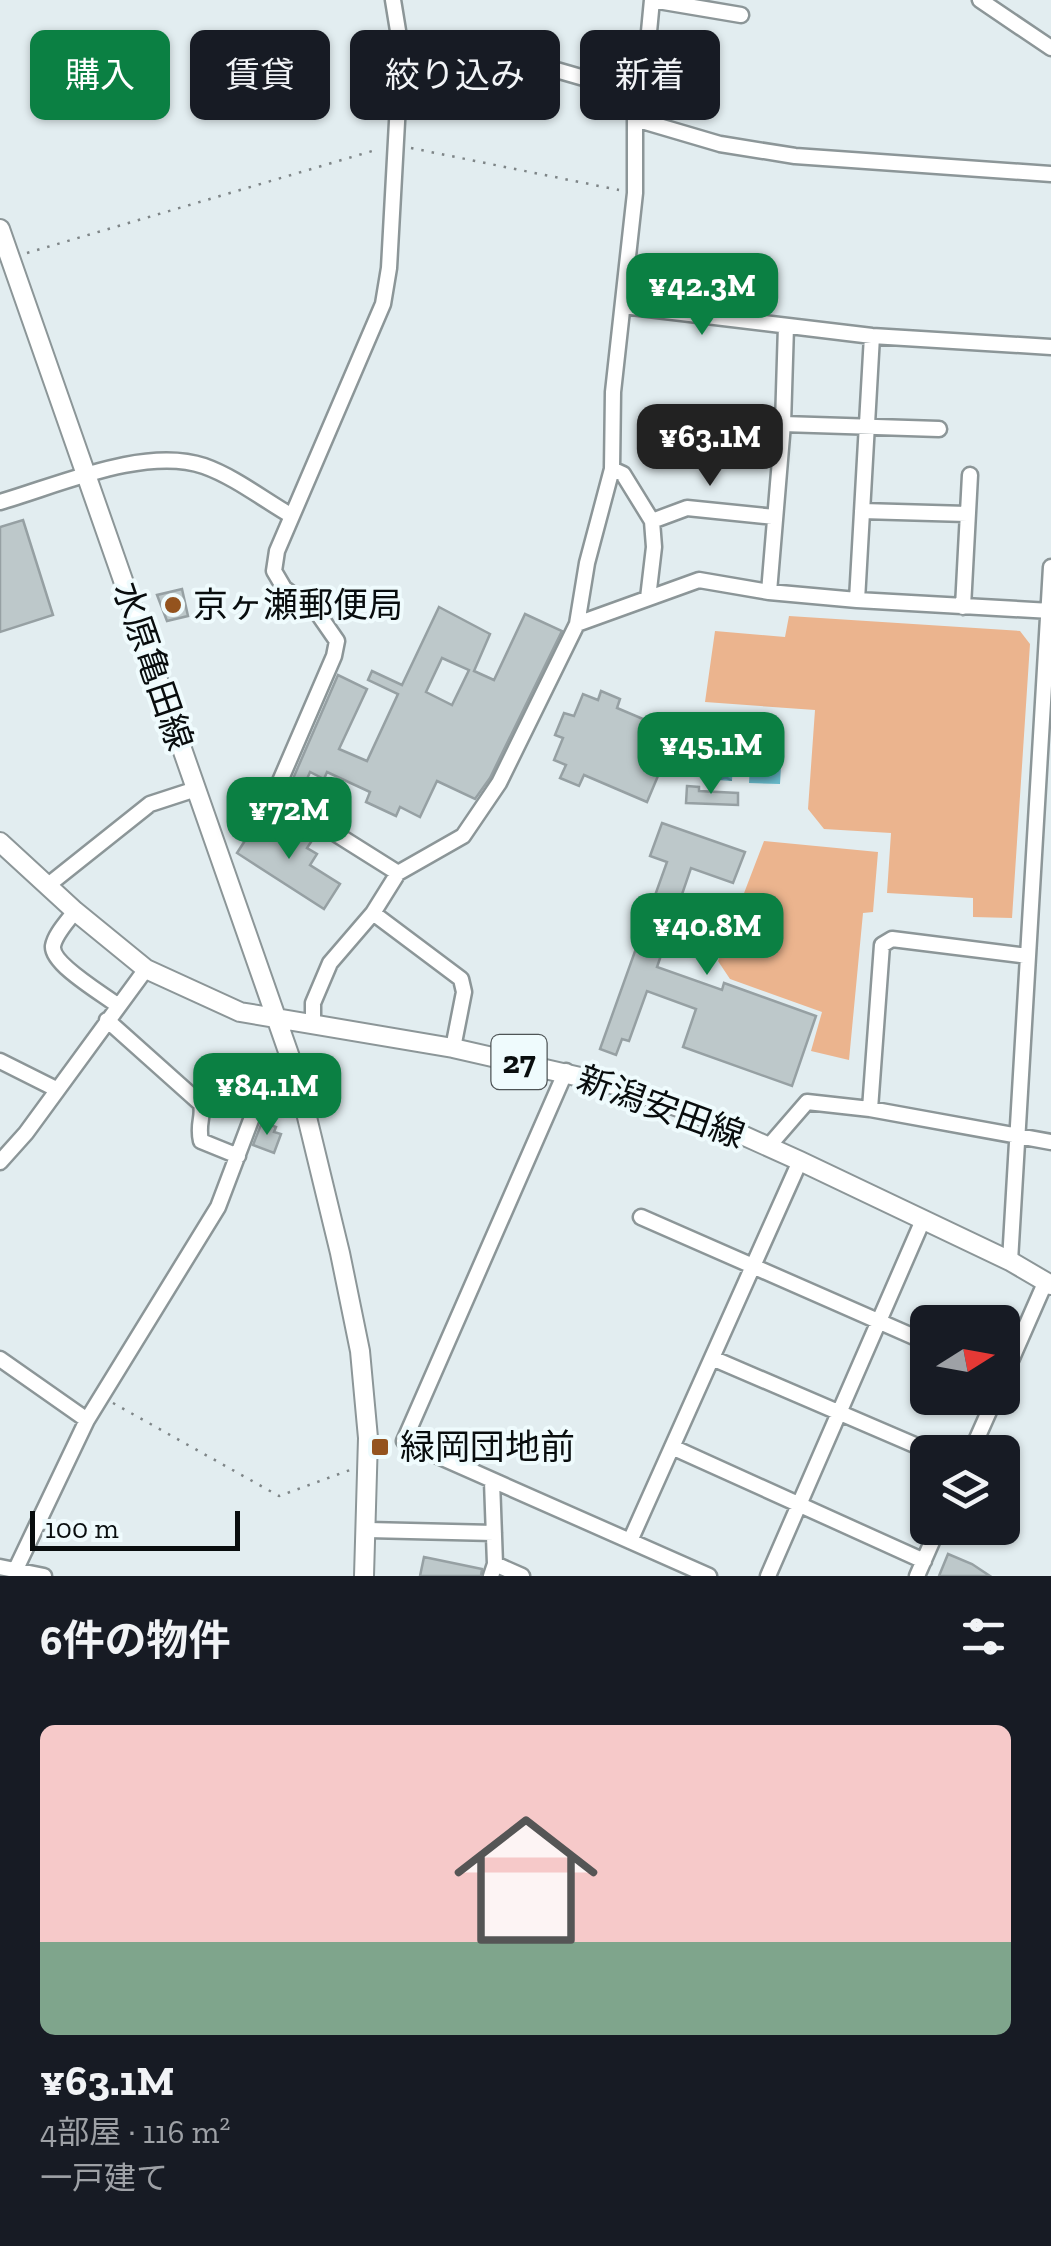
<!DOCTYPE html>
<html lang="ja">
<meta charset="utf-8">
<style>
:root{--surface:#171b24;--page:#20242c;--text:#f1f3f6;--muted:#9ea1a6;--line:#363941;--accent:#0b8043}
body{margin:0;font-family:"Zilla Slab","Noto Sans JP",serif;background:var(--page);color:var(--text);height:100vh;display:flex;flex-direction:column;font-size:38px;white-space:nowrap}
*{box-sizing:border-box;margin:0}
p{font-size:32px;color:var(--muted)}
.icon{flex:none;width:55px;height:55px;fill:none;stroke:currentColor;stroke-width:2;stroke-linecap:round;stroke-linejoin:round}
.map{position:relative;height:1576px;overflow:hidden}
.sheet{display:flex;flex-direction:column;background:var(--surface);flex:1}
.sheet>*{flex:none}
.hud{position:absolute;left:30px;top:30px;width:992px;height:90px;display:flex;gap:20px}
.needle{width:65px;rotate:79deg}
.buttons{position:absolute;left:910px;top:1305px;display:grid;gap:20px}
.buttons a{display:grid;place-items:center;width:110px;height:110px;border-radius:15px;background:var(--surface);box-shadow:0 2px 8px #0004;font-size:50px}
.scale{position:absolute;left:30px;bottom:25px;width:210px;box-sizing:border-box;padding-left:10px;border:5px solid #090d0e;border-top:0;font-size:28px;line-height:35px;white-space:nowrap;color:#090d0e;-webkit-text-stroke:8px #effbfd;paint-order:stroke}
.price{position:absolute;translate:-50% -85px;padding:0 22px;border-radius:20px;background:var(--accent);color:#fff;font-size:32px;line-height:65px;filter:drop-shadow(0 2px 5px #0008)}
.price::after{content:'';position:absolute;left:50%;top:60px;width:30px;height:22px;margin-left:-15px;background:inherit;clip-path:polygon(0 0,100% 0,50% 100%)}
.price.active{background:#222;color:#fff}
ul{padding:0;list-style:none}
li{display:grid;align-content:center;gap:20px;height:530px;padding:0 40px}
li+li{border-top:2px solid var(--line)}
li span{display:grid;place-items:center;height:310px;border-radius:15px;color:#555}
li>.icon{margin-inline-start:auto}
span .icon{width:180px;height:180px;fill:#fffc;stroke-width:1}
li b{font-size:42px}
h2{display:flex;justify-content:space-between;align-items:center;height:120px;padding:0 40px;font-size:42px}
.chip{padding:0 35px;border-radius:15px;background:var(--surface);box-shadow:0 2px 8px #0004;font-size:35px;line-height:90px}
.chip.active{background:var(--accent);color:#fff}
.map>svg:first-child{display:block}
</style>
<div class="map">
<svg width="1051" height="1576" viewBox="0 0 1051 1576">
<defs>
<pattern id="water-ripples" width="26" height="14" patternUnits="userSpaceOnUse" patternTransform="scale(2.5)"><rect width="26" height="14" fill="#68bbcc"/><path d="M2 4q2-2 4 0t4 0M15 11q2-2 4 0t4 0" fill="none" stroke="#59a0ae"/></pattern>
</defs>
<rect width="100%" height="100%" fill="#e2edf0"/>
<path fill="#ebb48e" d="M789 616 1020 631 1030 644 1012 918 973 917V898L887 893 891 833 824 829 808 809 815 710 705 702 715 631 785 637Z
M764 841 878 852 873 912 863 913 849 1060 811 1051 822 1012 730 979 718 961Z"/>
<path fill="url(#water-ripples)" d="M704 727 735 729 732 781 702 779Z
M752 730 783 732 780 784 749 783Z"/>
<path fill="#bdc8ca" stroke="#96a0a3" stroke-width="2.5" fill-rule="evenodd" d="M23 520 53 615 0 632V527Z
M182 589 188 616 167 621 157 595Z
M439 607 490 634 474 671 494 680 525 614 562 631 490 778 475 799 437 781 420 817 400 807 396 816 366 802 370 792 327 772 324 779 310 772 304 786 292 781 338 675 367 689 339 749 367 761 398 694 368 680 372 671 402 685ZM442 658 469 670 452 705 426 692Z
M601 691 620 699 617 708 676 733 647 802 584 775 579 786 560 778 566 765 554 760 563 738 555 735 564 713 574 716 583 694 598 700Z
M687 786 699 787V791L738 793V805L686 803Z
M259 819 289 838 296 827 313 839 307 848 317 854 310 865 340 884 324 909 237 853Z
M662 823 745 852 733 883 691 868 657 967 722 990 724 983 816 1016 792 1086 683 1047 696 1009 647 991 629 1041 622 1039 616 1055 600 1049 667 862 650 856Z
M262 1122 276 1127 274 1132 281 1134 274 1153 253 1145Z
M948 1554 972 1564 990 1576H939Z
M424 1557 482 1569 481 1576H420Z"/>
<g fill="none" stroke-linecap="round" stroke-linejoin="round">
<defs>
<path id="minor" d="M393 0 401 49 389 268 383 304 277 551 274 571 284 588 319 615 337 641 334 656 274 795 398 873
M980 0 1051 48
M401 49 525 61 643 95
M635 119 720 144 795 156 1051 174
M623 306 872 336 1051 347
M783 424 939 429
M612 469 623 474 652 521 654 547 648 598
M0 502C59 485 145 446 204 466 235 477 264 500 292 516
M862 511 967 514
M652 521 687 508 775 517
M769 592 783 424 786 326
M857 600 872 336
M963 607 970 475
M577 624 699 580 769 592 857 600 1051 611
M47 886 150 804 196 789
M75 911C68 921 55 934 53 946 51 964 103 994 117 1005
M373 913 461 979 464 992 453 1048
M107 1020 201 1104C204 1118 197 1123 201 1141L238 1156
M313 1023V1003L330 963 373 913 398 873 463 836 499 783 577 624 587 563 612 469 613 392 635 193V119L643 95 652 0 741 15
M0 1061 56 1089
M566 1071 404 1441 709 1576
M870 1109 882 945 892 939 1028 956
M768 1147 807 1102 870 1109 1051 1142
M0 1162 26 1133 146 969
M641 1217 928 1343
M1010 1261 1051 567
M712 1358 931 1452
M0 1359 87 1420
M1002 1381 1045 1283
M672 1447 924 1561
M971 1452 995 1398
M368 1530 494 1533
M630 1541 800 1161
M495 1564 522 1576
M0 1567 44 1576
M15 1571 87 1420 218 1207 271 1067 290 1059
M491 1576 495 1564 492 1481
M768 1576 923 1220
M917 1576 938 1528"/>
<path id="major" d="M0 229 298 1080 340 1253 360 1351 368 1438 364 1576
M0 842 75 911 146 969 240 1012 453 1048 615 1085 687 1110 800 1161 1010 1261 1051 1285"/>
</defs>
<use href="#minor" stroke="#8c9698" stroke-width="19"/>
<use href="#major" stroke="#8c9698" stroke-width="22"/>
<path stroke="#7e8587" stroke-width="2.5" stroke-dasharray="2.5 8" stroke-linecap="butt" d="M411 148 619 190
M27 253 379 149
M113 1403 279 1496 350 1470"/>
<use href="#minor" stroke="#fff" stroke-width="14"/>
<use href="#major" stroke="#fff" stroke-width="18"/>
</g>
<g fill="#94531e" stroke="#effbfd" stroke-width="4">
<circle cx="173" cy="605" r="10"/>
<rect x="370" y="1437" width="20" height="20" rx="5"/>
</g>
<g text-anchor="middle" stroke-width="8" stroke-linejoin="round" paint-order="stroke">
<rect fill="#effbfd" stroke="#4e5456" stroke-width="2.5" x="491.5" y="1035" width="55" height="54" rx="8"/>
<g font-size="32" font-weight="bold" fill="#090d0e">
<text x="519" y="1073">27</text>
</g>
<g font-size="35" fill="#090d0e" stroke="#effbfd" text-anchor="start">
<text x="193" y="617">京ヶ瀬郵便局</text>
<text x="400" y="1459">緑岡団地前</text>
</g>
<g font-size="35" fill="#090d0e" stroke="#effbfd">
<text transform="translate(153 666) rotate(71)" y="12">水原亀田線</text>
<text transform="translate(661 1107) rotate(20)" y="12">新潟安田線</text>
</g>
</g>
</svg>
<div class="buttons">
<a><svg class="needle" viewBox="-14 -14 28 28"><path d="M0-13l5 13h-10z" fill="#e53935"/><path d="M0 13l5-13h-10z" fill="#9ea1a6"/></svg></a>
<a><svg class="icon" aria-label="layers" viewBox="0 0 24 24"><path d="M12 4l9 5-9 5-9-5zM3 14l9 5 9-5"/></svg></a>
</div>
<div class="scale">100 m</div>
<b class="price" style="left:702px;top:338px">¥42.3M</b>
<b class="price active" style="left:710px;top:489px">¥63.1M</b>
<b class="price" style="left:711px;top:797px">¥45.1M</b>
<b class="price" style="left:289px;top:862px">¥72M</b>
<b class="price" style="left:707px;top:978px">¥40.8M</b>
<b class="price" style="left:267px;top:1138px">¥84.1M</b>
<div class="hud">
<a class="chip active">購入</a>
<a class="chip">賃貸</a>
<a class="chip">絞り込み</a>
<a class="chip">新着</a>
</div>
</div>
<section class="sheet">
<h2>6件の物件<svg class="icon" aria-label="filters" viewBox="0 0 24 24"><path d="M4 7h16M4 17h16"/><circle cx="9" cy="7" r="2"/><circle cx="15" cy="17" r="2"/></svg></h2>
<ul>
<li><span style="background:linear-gradient(#f6c9c9 70%,#7fa58c 0)"><svg class="icon" aria-label="home" viewBox="0 0 24 24"><path d="M3 11l9-7 9 7M6 9v11h12V9"/></svg></span><div><b>¥63.1M</b><p>4部屋 · 116 m²</p><p>一戸建て</p></div></li>
</ul>
</section>
